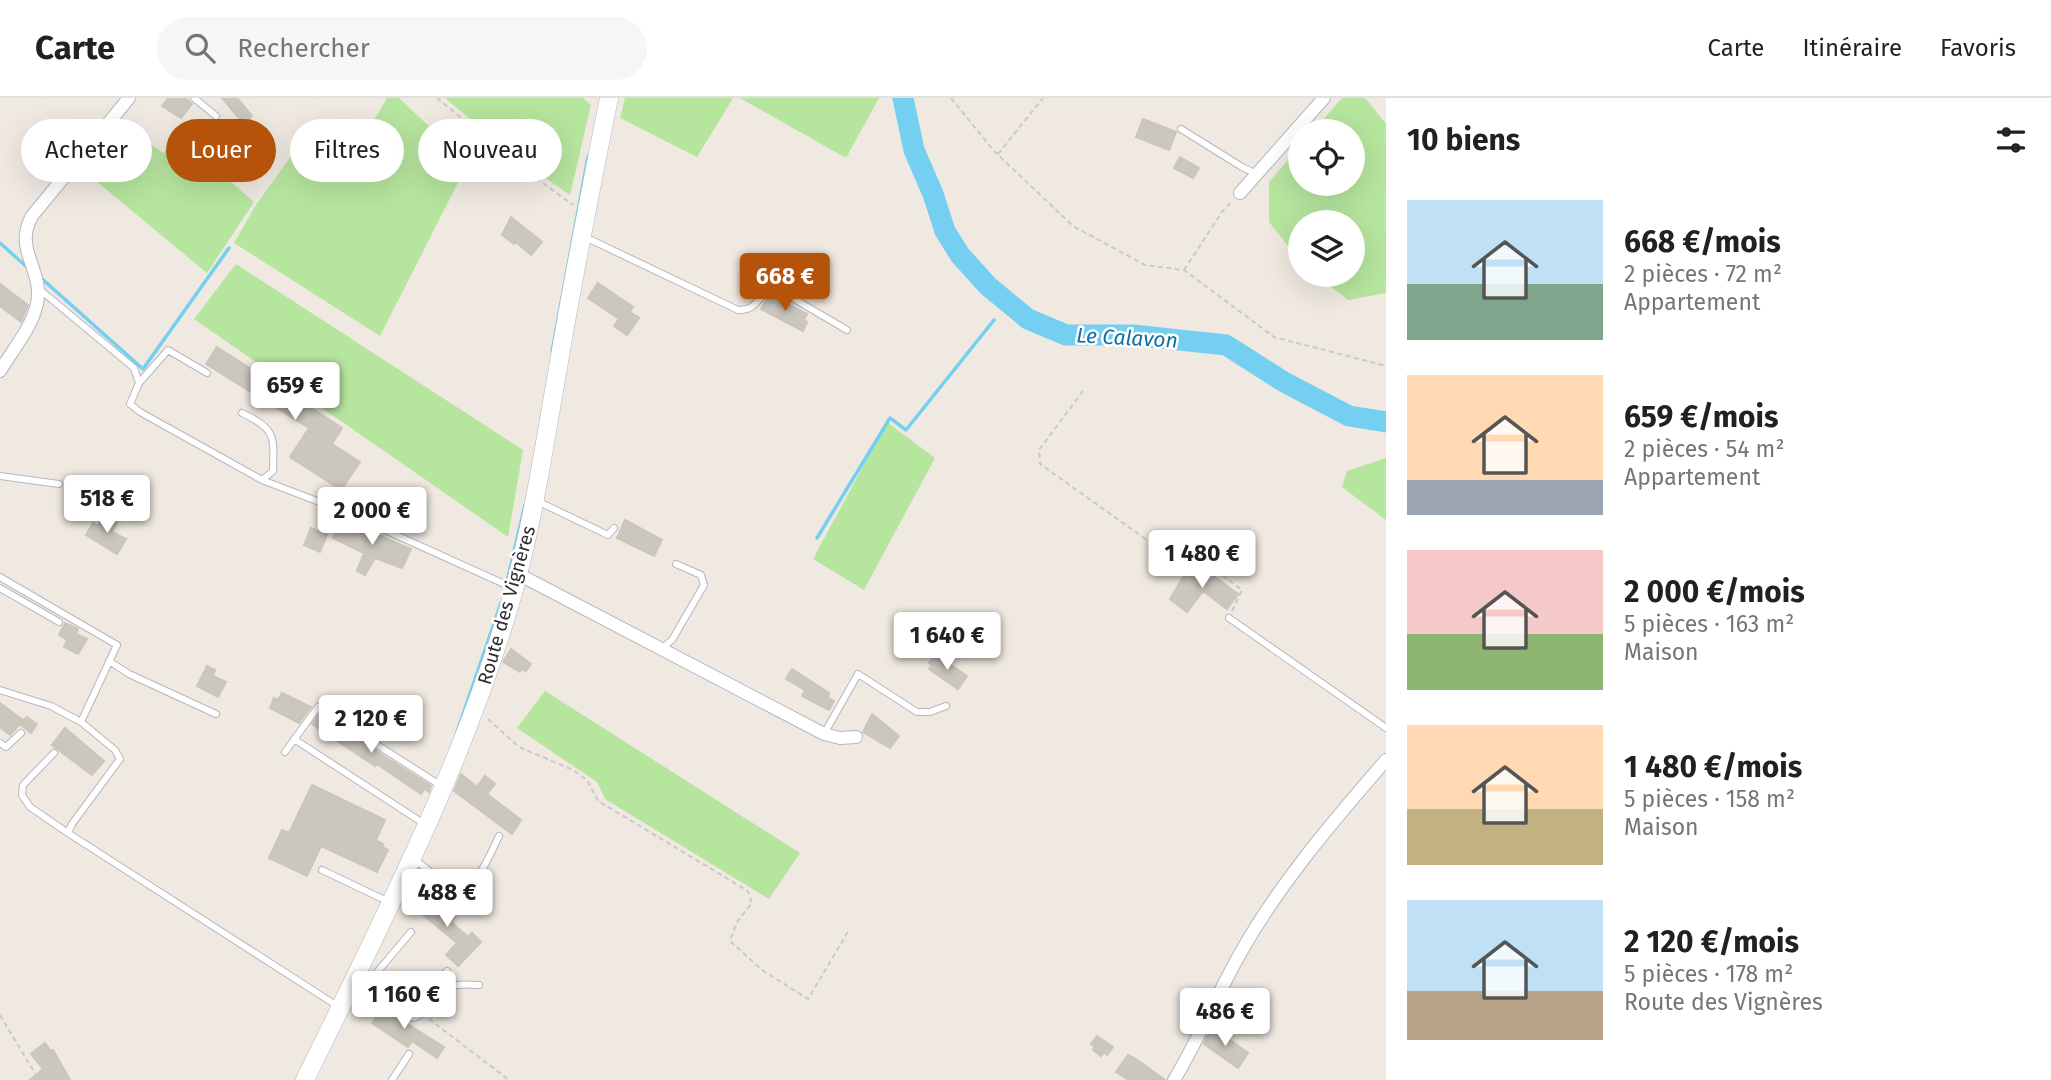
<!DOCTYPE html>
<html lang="fr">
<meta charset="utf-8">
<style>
:root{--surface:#fff;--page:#f6f6f6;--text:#202124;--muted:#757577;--line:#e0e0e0;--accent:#b45309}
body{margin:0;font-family:"Fira Sans",sans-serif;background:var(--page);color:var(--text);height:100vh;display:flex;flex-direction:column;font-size:26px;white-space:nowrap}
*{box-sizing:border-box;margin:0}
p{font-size:23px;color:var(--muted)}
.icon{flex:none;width:38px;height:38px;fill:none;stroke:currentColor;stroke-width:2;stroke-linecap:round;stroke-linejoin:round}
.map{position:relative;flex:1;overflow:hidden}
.details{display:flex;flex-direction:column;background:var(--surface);width:665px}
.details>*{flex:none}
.guide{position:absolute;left:21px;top:21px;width:665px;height:63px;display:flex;gap:14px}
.buttons{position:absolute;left:1288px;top:21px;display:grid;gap:14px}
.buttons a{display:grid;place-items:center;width:77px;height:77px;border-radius:50%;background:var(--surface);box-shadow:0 7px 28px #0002;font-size:35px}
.price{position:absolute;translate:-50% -60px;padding:0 16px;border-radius:7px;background:#fff;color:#222;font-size:23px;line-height:46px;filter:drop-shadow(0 2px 4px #0008)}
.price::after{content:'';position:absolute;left:50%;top:42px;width:21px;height:16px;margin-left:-10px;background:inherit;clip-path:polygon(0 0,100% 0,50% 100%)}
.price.current{background:var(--accent);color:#fff}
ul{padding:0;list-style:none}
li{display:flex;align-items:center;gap:21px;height:175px;padding:0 21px}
li span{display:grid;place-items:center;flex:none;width:196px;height:140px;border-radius:0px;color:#555}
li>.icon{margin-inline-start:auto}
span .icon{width:84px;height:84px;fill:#fffc;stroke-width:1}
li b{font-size:30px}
h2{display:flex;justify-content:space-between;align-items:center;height:84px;padding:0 21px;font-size:30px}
.tag{padding:0 24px;border-radius:32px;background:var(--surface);box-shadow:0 7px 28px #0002;font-size:24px;line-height:63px}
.tag.current{background:var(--accent);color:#fff}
header{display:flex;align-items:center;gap:42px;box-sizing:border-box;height:98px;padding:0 35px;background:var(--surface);border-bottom:2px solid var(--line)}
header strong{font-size:33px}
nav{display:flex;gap:38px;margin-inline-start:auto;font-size:24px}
.search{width:490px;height:63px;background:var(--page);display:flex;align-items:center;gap:18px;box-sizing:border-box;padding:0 24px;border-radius:38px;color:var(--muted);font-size:26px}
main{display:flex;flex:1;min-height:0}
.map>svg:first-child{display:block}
</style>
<header>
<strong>Carte</strong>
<div class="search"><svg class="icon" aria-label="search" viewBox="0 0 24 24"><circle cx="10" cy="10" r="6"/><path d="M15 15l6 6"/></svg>Rechercher</div>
<nav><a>Carte</a><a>Itinéraire</a><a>Favoris</a></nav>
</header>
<main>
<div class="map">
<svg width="1386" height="982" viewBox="0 0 1386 982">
<rect width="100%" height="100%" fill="#efe9e1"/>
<path fill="#b6e59e" d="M387 0H399L468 65 380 238 234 145 256 107 309 33 348 67Z
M445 0H583L591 7 570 97 518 61Z
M625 0H733L697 59 620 20Z
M740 0H879L846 60Z
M1342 0H1365L1386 26V195L1348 202 1316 177H1353V124H1300V163L1269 124V84L1300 48V86H1353V33H1313Z
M125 27 163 55 180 38 254 104 207 175 79 69 113 30 116 32Z
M236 166 523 352 508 439 194 221Z
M887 324 935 360 864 492 813 461Z
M1386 360V422L1342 389 1347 373Z
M545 593 800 755 769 801 605 701 597 684 517 630Z"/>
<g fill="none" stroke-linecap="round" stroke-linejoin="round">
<path stroke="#75cff0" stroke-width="3.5" d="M0 145 27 169
M41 180 143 271 229 150
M552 254 588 59
M817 440 890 320 906 332 994 222
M506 488 525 407
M457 634 501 505"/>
<path stroke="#75cff0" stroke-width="21" d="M903 0 914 52 933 96 945 133 960 157 988 188 1028 221 1066 237H1133L1226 247 1284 284 1349 318 1386 324"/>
</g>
<path fill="#cbc7bf" stroke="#cbc5ba" stroke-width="2" d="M169 0H185L192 6 181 20 162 8Z
M222 0H237L252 18 244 26Z
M1143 21 1176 34 1169 52 1136 39Z
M1180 59 1199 70 1193 80 1174 70Z
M511 119 542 144 531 157 516 144 514 146 502 137Z
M598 185 633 209 630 214 639 220 627 237 614 228 619 221 588 200Z
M0 186 28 207 21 224 0 208Z
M770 197 807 216 804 222 807 224 803 233 761 211Z
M217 249 342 330 332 346 360 364 341 392 290 359 309 330 206 266Z
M104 418 117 425 112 434 126 441 117 456 86 437 93 425 98 428Z
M625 422 662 442 654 458 617 440Z
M347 424 411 451 402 470 375 460 365 477 357 473 364 455 333 440 339 428 345 430Z
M311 430 327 437 320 454 304 447Z
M1201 469 1238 496 1227 511 1203 493 1187 514 1170 501 1188 471 1195 476Z
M65 525 78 531 76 536 87 541 78 556 64 549 67 542 59 537Z
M511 551 531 566 526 573 522 571 520 574 503 564Z
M935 556 967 578 958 591 929 571 932 567 929 565Z
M207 568 215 572 213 578 226 584 218 599 197 588Z
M792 571 829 595 828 600 834 603 829 612 802 598 805 592 786 581Z
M282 595 311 609 299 625 270 610 274 600 278 602Z
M0 605 23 622 21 624 27 619 37 626 31 635 20 626 10 637 0 629Z
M872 616 899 638 890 650 863 634Z
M319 617 431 688 429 694 424 691 421 696 377 666 375 668 312 626Z
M65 630 104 663 92 677 52 647Z
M461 676 477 689 485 678 495 686 487 696 521 722 512 736 454 693Z
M312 687 385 722 376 742 383 746 382 749 388 752 377 774 321 748 307 778 269 760 282 732 289 735Z
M417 793 441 815 444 812 454 820 451 824 468 839 472 835 481 844 458 868 446 857 457 845 408 804Z
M374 905 444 949 437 960 412 943 408 949 372 925 377 918 368 913Z
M1212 929 1248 955 1238 970 1204 946Z
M1097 938 1113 949 1107 957 1104 954 1101 958 1093 952 1095 948 1091 946Z
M45 945 51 953 53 952 70 982H30L43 971 31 956Z
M1128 957 1136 961 1165 982H1129L1116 974Z"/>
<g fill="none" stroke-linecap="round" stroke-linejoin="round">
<defs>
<path id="lane" d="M194 0 216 18
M1181 31 1242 69 1257 76
M585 139 738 212C755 213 758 200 770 190L779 192 847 232
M38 190 134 270 139 285 130 306 140 314 262 382 273 373C274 338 276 331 242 315
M139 285 168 252 207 275
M0 378 59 386
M262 382 343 413 511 489
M537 403 608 437 614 430
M0 479 117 547 81 624 115 652 120 661 72 726 68 735 339 909
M0 490 59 524
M1229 520 1386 630
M662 550 672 542 704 487 701 477 676 466
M109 563 129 576 216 616
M0 592 51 608 81 624
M824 636 858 576 917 614H930L946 608
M294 641 426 727
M0 645 6 649 21 635
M285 654 318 609 443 689
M54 655 23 687 22 697 30 709 68 735
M415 762 454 792C480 787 488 760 499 738
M322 772 389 804
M358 877 407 915 416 908 447 873
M368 885 411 834
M407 915 413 920C432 915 438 889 457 887 464 886 472 887 479 887
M392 982 409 956"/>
<path id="street" d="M1240 95 1324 0
M0 273C12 253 32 229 37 206 44 171 13 152 32 118L129 0
M518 476 824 636 840 640 856 639
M1174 982C1199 941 1217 896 1241 854 1280 785 1334 722 1386 662"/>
<path id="secondary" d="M305 982C381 825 462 671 511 502 533 426 544 348 558 270 573 179 591 90 609 0"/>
</defs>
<use href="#lane" stroke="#b4b7c1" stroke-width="8"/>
<use href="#street" stroke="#b4b7c1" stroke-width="14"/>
<use href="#secondary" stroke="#b4b7c1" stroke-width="19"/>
<path stroke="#c9c9c9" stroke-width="2" stroke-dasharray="5 3.5" stroke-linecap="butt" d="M437 0 521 69 573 107
M951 0 994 53 1073 128 1145 167 1184 172 1274 239 1386 268
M998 56 1043 0
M1184 172 1222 114 1232 103
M1083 293 1039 352 1040 366 1178 464H1205L1242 492 1232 513
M488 621 519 649 573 672 587 682 598 703 748 793 752 805 737 824 730 843 762 872 808 901 849 832
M0 917 39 982
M429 921 509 982"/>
<use href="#lane" stroke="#fff" stroke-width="6"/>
<use href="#street" stroke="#fff" stroke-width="12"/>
<use href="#secondary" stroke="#fff" stroke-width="18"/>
</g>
<g text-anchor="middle" stroke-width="5" stroke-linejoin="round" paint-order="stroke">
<g font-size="19" fill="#2e2e2e" stroke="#fff">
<text transform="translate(506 507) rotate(-74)" y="7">Route des Vignères</text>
</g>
<g font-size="21" font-style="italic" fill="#0d6fa3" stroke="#fff">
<text transform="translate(1127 240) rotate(3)" y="7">Le Calavon</text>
</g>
</g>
</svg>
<div class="buttons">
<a><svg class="icon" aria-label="locate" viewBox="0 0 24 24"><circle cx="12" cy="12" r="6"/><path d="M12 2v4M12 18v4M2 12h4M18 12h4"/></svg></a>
<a><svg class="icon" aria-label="layers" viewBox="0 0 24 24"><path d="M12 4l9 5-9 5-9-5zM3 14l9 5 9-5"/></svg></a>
</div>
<b class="price current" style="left:785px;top:215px">668 €</b>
<b class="price" style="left:295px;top:324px">659 €</b>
<b class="price" style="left:107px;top:437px">518 €</b>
<b class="price" style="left:372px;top:449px">2 000 €</b>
<b class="price" style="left:1202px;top:492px">1 480 €</b>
<b class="price" style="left:947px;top:574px">1 640 €</b>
<b class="price" style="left:371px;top:657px">2 120 €</b>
<b class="price" style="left:447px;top:831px">488 €</b>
<b class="price" style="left:404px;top:933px">1 160 €</b>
<b class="price" style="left:1225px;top:950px">486 €</b>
<div class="guide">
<a class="tag">Acheter</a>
<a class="tag current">Louer</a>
<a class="tag">Filtres</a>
<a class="tag">Nouveau</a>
</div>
</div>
<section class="details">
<h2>10 biens<svg class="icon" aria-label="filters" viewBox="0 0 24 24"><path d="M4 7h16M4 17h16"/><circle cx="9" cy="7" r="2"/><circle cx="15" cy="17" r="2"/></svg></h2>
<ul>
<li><span style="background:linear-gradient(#bfe0f5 60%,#7fa58c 0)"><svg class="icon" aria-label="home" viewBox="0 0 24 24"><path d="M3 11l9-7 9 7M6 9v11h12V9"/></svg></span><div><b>668 €/mois</b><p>2 pièces · 72 m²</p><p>Appartement</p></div></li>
<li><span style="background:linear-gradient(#ffd9b3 75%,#9aa5b1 0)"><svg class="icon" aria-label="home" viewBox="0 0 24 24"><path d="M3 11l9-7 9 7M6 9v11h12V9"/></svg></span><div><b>659 €/mois</b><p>2 pièces · 54 m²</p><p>Appartement</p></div></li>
<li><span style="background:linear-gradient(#f6c9c9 60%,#8fb573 0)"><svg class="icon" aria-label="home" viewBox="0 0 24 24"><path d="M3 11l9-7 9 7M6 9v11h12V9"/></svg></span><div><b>2 000 €/mois</b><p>5 pièces · 163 m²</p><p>Maison</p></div></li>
<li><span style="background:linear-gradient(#ffd9b3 60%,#c2b280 0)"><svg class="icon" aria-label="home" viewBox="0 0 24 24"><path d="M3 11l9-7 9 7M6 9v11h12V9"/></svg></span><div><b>1 480 €/mois</b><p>5 pièces · 158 m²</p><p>Maison</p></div></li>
<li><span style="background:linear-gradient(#bfe0f5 65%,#b9a48a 0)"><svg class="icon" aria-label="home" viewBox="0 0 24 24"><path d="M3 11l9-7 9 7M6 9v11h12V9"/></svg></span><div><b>2 120 €/mois</b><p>5 pièces · 178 m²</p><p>Route des Vignères</p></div></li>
</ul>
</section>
</main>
